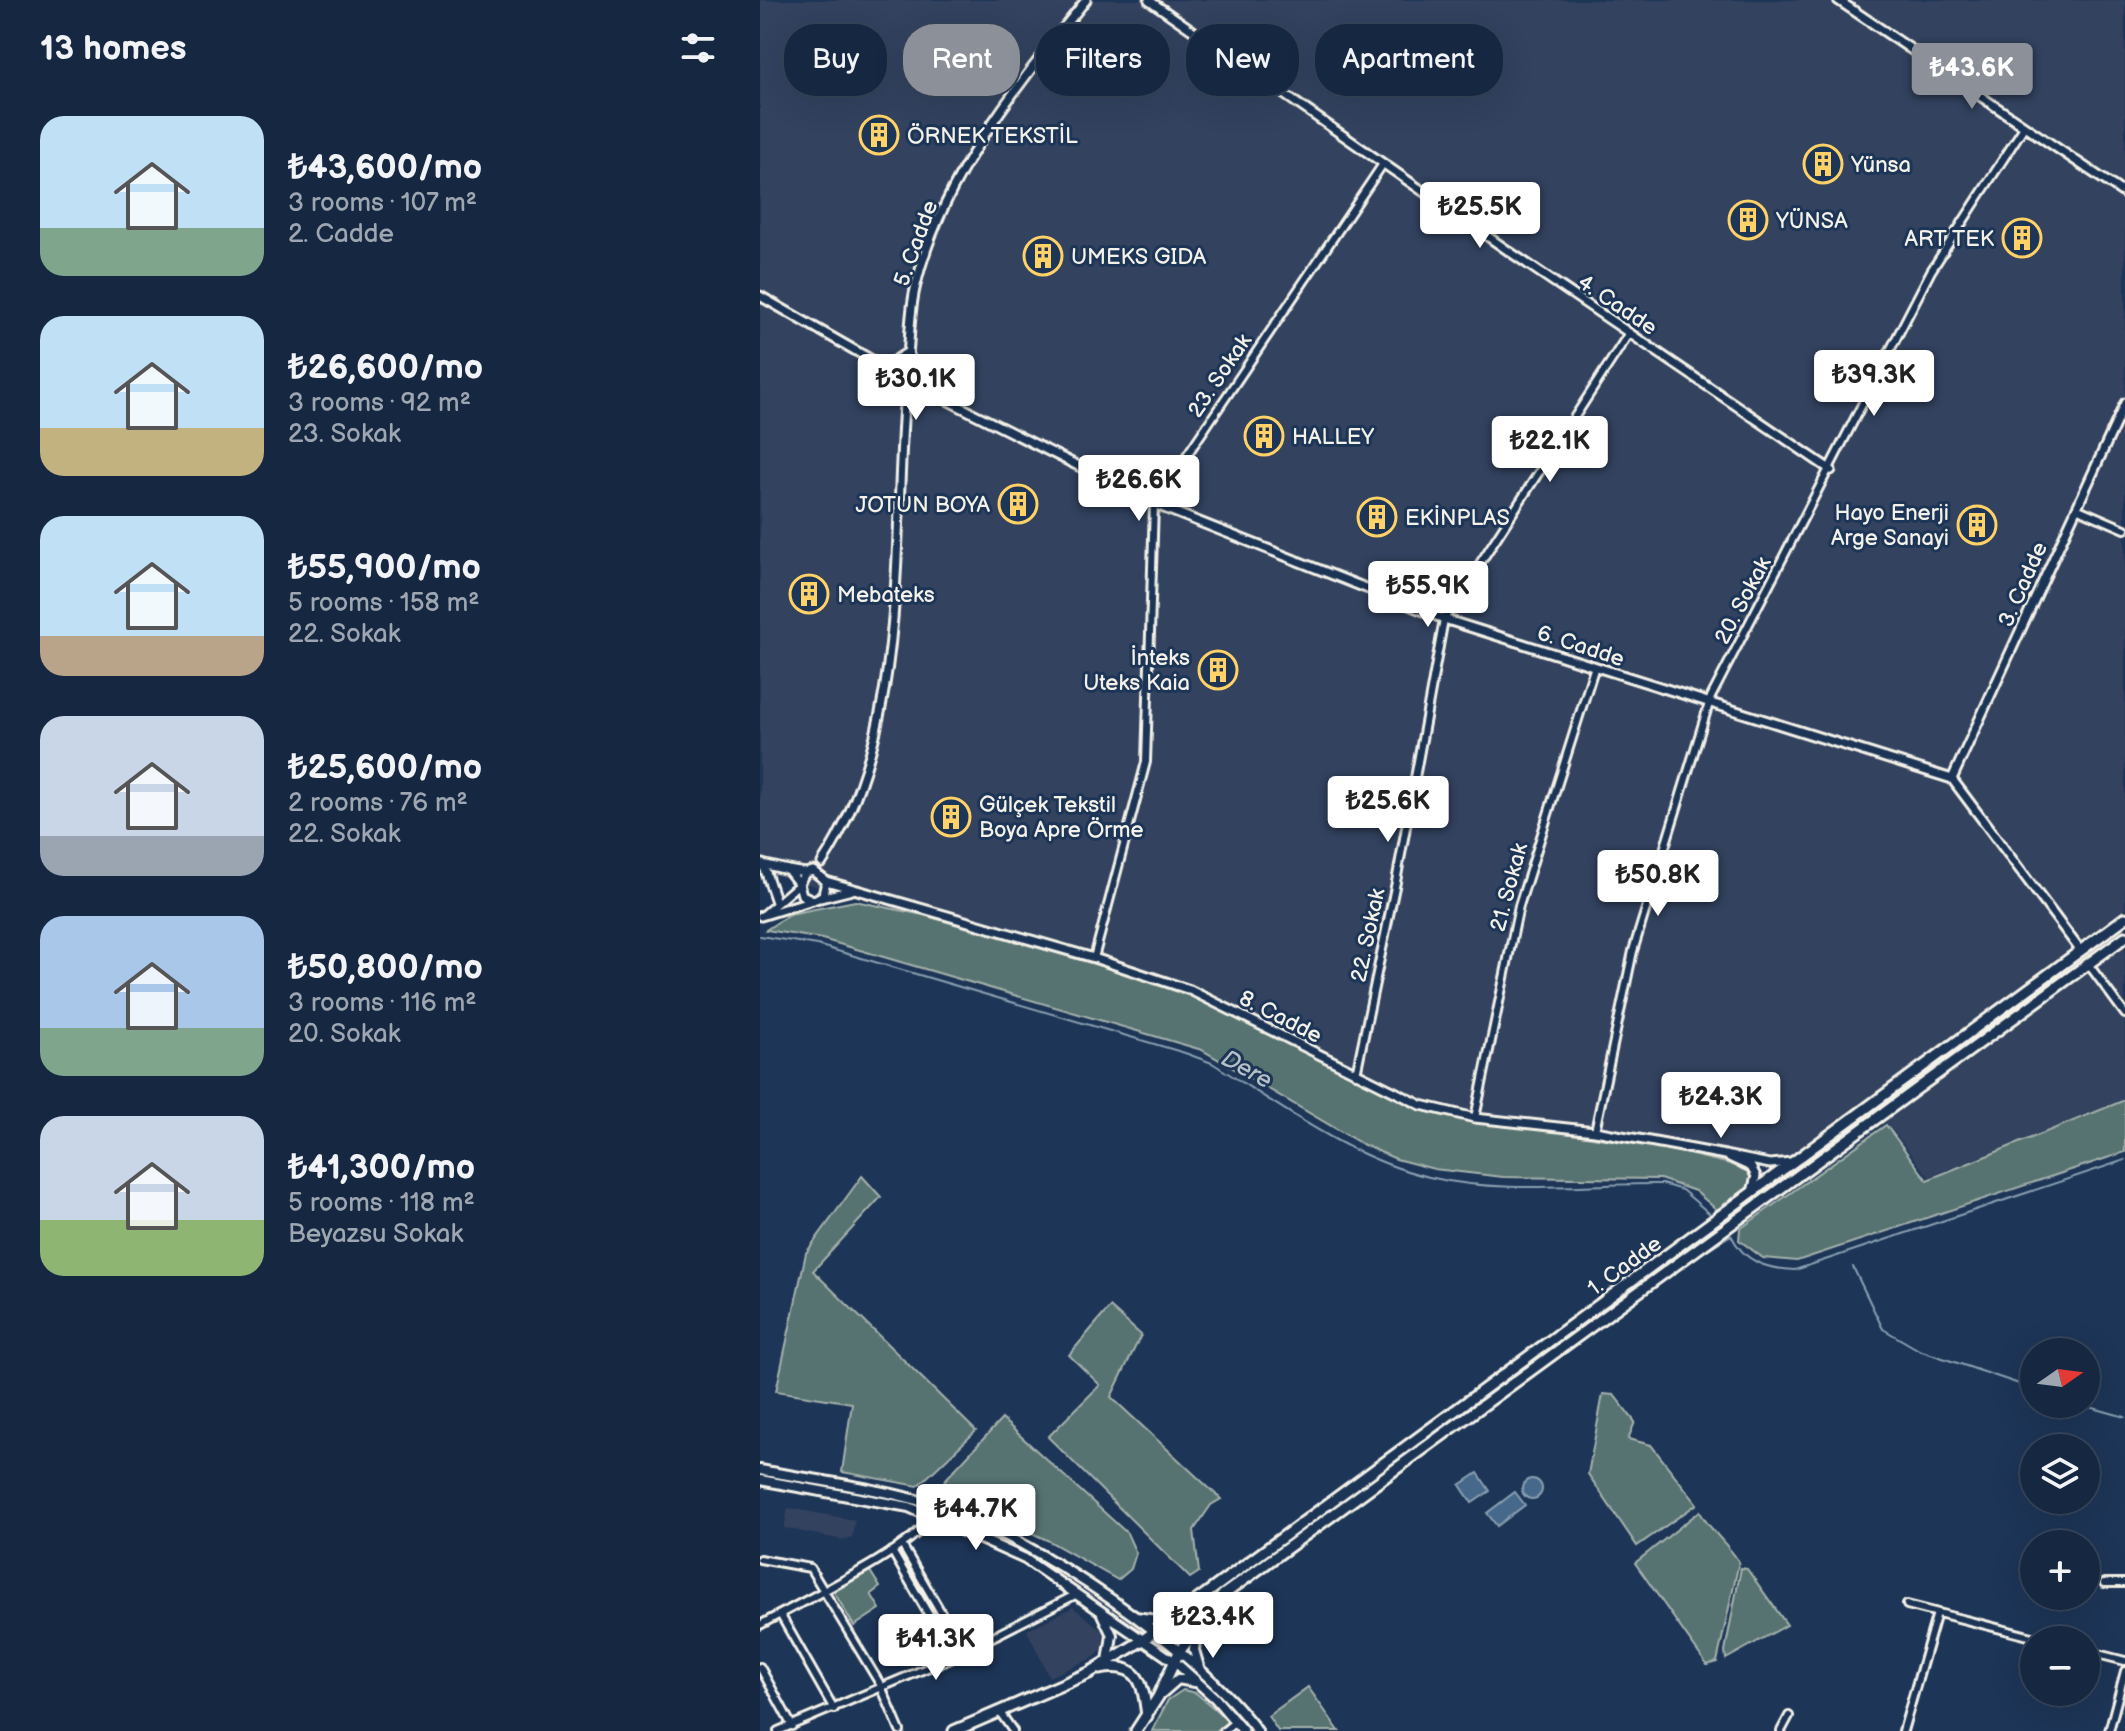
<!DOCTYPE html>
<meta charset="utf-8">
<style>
:root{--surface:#162841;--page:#1f3048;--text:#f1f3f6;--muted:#9ea6b1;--line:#35445a;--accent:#8c9099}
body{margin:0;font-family:"Balsamiq Sans",sans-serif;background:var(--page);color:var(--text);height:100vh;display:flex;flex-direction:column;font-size:30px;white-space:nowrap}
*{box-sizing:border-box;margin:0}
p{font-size:26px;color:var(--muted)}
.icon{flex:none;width:44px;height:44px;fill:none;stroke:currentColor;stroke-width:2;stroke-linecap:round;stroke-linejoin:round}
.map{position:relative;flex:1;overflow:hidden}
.drawer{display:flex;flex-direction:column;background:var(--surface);width:760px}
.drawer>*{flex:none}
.top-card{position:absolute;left:24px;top:24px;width:760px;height:72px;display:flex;gap:16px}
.needle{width:52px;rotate:76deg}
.buttons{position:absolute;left:1260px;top:1338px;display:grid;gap:16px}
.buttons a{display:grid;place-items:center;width:80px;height:80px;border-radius:50%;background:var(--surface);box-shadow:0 8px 32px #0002,0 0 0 2px var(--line);font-size:40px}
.price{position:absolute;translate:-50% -68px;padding:0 18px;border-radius:8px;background:#fff;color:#222;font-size:26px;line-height:52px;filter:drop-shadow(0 2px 4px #0008)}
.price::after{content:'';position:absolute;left:50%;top:48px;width:24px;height:18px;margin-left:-12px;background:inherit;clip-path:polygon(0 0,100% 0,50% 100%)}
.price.selected{background:var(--accent);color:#fff}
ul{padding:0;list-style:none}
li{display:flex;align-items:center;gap:24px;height:200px;padding:0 40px}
li span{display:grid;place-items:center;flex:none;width:224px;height:160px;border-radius:24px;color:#555}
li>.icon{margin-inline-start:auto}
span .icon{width:96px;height:96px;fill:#fffc;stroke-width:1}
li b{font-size:34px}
h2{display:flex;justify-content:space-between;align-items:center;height:96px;padding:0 40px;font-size:34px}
.tag{padding:0 28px;border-radius:32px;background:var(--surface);box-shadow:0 8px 32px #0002,0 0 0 2px var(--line);font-size:28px;line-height:72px}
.tag.selected{background:var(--accent);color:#fff}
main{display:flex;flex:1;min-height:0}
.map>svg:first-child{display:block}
</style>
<main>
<section class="drawer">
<h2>13 homes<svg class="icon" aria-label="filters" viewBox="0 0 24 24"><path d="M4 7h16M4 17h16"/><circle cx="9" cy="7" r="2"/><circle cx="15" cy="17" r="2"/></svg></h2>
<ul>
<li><span style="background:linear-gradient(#bfe0f5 70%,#7fa58c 0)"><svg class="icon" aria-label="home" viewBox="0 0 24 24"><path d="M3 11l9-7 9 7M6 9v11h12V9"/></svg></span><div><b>₺43,600/mo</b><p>3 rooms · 107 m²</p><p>2. Cadde</p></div></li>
<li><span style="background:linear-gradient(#bfe0f5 70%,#c2b280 0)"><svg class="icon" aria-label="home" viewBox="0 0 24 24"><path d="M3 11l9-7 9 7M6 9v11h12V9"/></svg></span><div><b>₺26,600/mo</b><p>3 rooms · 92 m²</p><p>23. Sokak</p></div></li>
<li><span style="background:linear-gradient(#bfe0f5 75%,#b9a48a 0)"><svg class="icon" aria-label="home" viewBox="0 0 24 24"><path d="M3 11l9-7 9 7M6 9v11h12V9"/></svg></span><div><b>₺55,900/mo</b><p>5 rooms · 158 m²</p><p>22. Sokak</p></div></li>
<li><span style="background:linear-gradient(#c9d6e8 75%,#9aa5b1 0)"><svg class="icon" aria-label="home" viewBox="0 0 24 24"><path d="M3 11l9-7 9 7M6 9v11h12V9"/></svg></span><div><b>₺25,600/mo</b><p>2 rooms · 76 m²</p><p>22. Sokak</p></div></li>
<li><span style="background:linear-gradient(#a9c7e8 70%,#7fa58c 0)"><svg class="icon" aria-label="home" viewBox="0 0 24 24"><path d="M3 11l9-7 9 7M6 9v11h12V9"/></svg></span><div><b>₺50,800/mo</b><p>3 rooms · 116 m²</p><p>20. Sokak</p></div></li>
<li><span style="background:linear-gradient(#c9d6e8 65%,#8fb573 0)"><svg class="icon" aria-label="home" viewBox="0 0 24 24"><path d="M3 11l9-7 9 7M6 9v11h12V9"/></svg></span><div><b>₺41,300/mo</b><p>5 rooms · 118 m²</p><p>Beyazsu Sokak</p></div></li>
</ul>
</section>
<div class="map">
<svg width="1365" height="1731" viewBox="0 0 1365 1731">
<rect width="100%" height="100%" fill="#1d3557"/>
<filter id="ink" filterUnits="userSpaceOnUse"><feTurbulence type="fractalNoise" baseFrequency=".0125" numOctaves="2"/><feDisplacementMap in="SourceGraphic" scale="16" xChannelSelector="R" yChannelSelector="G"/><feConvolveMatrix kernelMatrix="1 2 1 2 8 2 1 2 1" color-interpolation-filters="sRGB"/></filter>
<g filter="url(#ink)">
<path fill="#33435e" d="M0 0H1365V1101L1169 1177 1126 1122 1029 1159 650 1106 429 989 0 871Z
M28 1508 95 1520 92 1537 83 1540 24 1528Z
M313 1607 343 1631V1648L335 1657 289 1677 267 1630Z"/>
<path fill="#577371" stroke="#a6b2ac" stroke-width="2" d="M95 901 163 915 429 991 656 1109 907 1149 983 1167 991 1175 990 1186 957 1210 935 1191 900 1179 743 1177 674 1169 636 1159 602 1144 442 1050 62 939 6 930 30 914Z
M1365 1100V1152L1037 1261 1003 1258 979 1240 980 1229 1126 1125 1167 1180Z
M102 1176 121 1197 53 1271 216 1431 158 1486 82 1472 92 1403 16 1391 46 1253Z
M350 1307 381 1335 351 1397 461 1499 451 1505 434 1530 439 1572 430 1578 288 1437 340 1385 309 1355Z
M843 1394 854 1395 875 1422 868 1439 891 1445 937 1504 877 1546 828 1474Z
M242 1419 367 1533 376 1553 371 1569 358 1580 287 1540 188 1494 184 1481Z
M940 1511C944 1524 969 1545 979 1562L957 1662 947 1665 875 1563Z
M140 1553 197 1649 193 1652 138 1556Z
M981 1568 987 1569 1027 1625 966 1659 965 1651Z
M110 1571 120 1587 111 1594 120 1609 94 1626 74 1592Z
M548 1687 579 1731H518L508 1716Z
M423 1690 436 1693 469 1721 456 1731H392L408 1700Z"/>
<path fill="#44688b" stroke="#8a9fb0" stroke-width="2" d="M718 1473 730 1491 712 1503 700 1485Z
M762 1489a10 10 0 1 1 20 0a10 10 0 1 1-20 0Z
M755 1492 765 1505 737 1526 727 1513Z"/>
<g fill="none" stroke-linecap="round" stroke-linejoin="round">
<path stroke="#8a9fb0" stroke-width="2" d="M0 936 57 945 425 1053 452 1063C519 1105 591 1159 669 1177 744 1195 826 1183 902 1184L922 1190 950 1214
M1093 1267 1123 1329 1159 1350 1274 1389
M791 1361 928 1262 971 1235C984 1262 1006 1269 1035 1270L1365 1160
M1319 1404 1365 1417
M561 1529 601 1500"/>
<defs>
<path id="minor" d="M1316 508 1365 529
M3 915 39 884
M334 958 386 762 394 504 623 164
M1329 965 1365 1014
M596 1074 636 882 684 619 869 333
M715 1118 759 906 834 669
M835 1131 873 951 951 697 1171 271 1264 127
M142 1545 204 1652
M132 1551 193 1657
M0 1559 50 1568 120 1684 140 1731
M1344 1583H1365
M1147 1605 1284 1640
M20 1614 74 1709
M0 1625C36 1604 157 1548 171 1516
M1326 1651 1365 1661
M0 1667 32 1726
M239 1711 253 1731
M18 1731 193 1657 317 1594
M464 1731 476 1721
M1021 1731 1029 1716
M1143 1731 1177 1613
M1349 1731 1365 1671"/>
<path id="tertiary" d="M389 0 750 252 1071 470
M1078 0 1365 194
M0 296 145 379 394 504 684 619 1192 779 1320 950
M125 367 148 352 159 386
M142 400 168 390
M1192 779 1365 403
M62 863C155 722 130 517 148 356 150 334 150 311 155 289 180 179 257 86 326 0
M2 864 28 870
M3 864 16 902
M66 881 334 958 430 990 661 1105 715 1118 835 1131 965 1155
M39 884 28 870 45 873
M60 898 92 890
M1 916 56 899 63 895 66 881 53 871 45 873 39 884 42 895 53 900
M992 1192 996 1176 991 1167 965 1155 1010 1164 1032 1162"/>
<path id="secondary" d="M0 1470C59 1481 121 1488 178 1506 277 1539 436 1648 497 1731
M0 1480 149 1507 265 1559 415 1662 455 1698 483 1731
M342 1614 352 1635 348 1661
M376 1617 396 1620 413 1616
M436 1629 434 1650 439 1667
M402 1693 418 1679 434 1682"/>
<path id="primary" d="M340 1669C380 1661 383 1684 387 1716
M194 1731 329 1673 383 1640 1365 918
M376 1731 398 1697 419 1652 463 1595 1365 937"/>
</defs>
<use href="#minor" stroke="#f4f1e8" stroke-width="12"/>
<use href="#tertiary" stroke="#f4f1e8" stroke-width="13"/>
<use href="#secondary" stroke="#f4f1e8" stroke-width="14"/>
<use href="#primary" stroke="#f4f1e8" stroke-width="15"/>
<use href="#minor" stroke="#1d3557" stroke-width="6"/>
<use href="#tertiary" stroke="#1d3557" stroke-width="7"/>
<use href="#secondary" stroke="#1d3557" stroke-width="8"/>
<use href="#primary" stroke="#1d3557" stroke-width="9"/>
</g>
</g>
<defs>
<symbol id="building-ring" viewBox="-11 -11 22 22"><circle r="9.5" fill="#1d3557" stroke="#ffd166" stroke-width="1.5"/><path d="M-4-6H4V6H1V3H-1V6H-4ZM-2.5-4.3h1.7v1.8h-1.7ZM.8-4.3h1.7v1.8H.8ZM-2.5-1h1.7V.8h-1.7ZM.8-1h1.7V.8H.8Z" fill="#ffd166"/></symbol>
</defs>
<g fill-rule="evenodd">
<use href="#building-ring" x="97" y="113" width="44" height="44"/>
<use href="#building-ring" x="1041" y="142" width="44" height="44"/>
<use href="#building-ring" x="966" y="198" width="44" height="44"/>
<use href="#building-ring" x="1240" y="216" width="44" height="44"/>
<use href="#building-ring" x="261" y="234" width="44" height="44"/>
<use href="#building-ring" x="482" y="414" width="44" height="44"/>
<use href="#building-ring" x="236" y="482" width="44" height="44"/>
<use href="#building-ring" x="595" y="495" width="44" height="44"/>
<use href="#building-ring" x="1195" y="503" width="44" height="44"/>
<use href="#building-ring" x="27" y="572" width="44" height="44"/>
<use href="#building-ring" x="436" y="648" width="44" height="44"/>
<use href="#building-ring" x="169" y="795" width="44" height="44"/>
</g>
<g text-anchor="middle" stroke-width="6" stroke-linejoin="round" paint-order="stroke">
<g font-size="22" fill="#f4f1e8" stroke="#1d3557" text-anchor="start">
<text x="147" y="143">ÖRNEK TEKSTİL</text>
<text x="1091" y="172">Yünsa</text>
<text x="1016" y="228">YÜNSA</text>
<text x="1234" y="246" text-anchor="end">ART TEK</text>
<text x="311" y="264">UMEKS GIDA</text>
<text x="532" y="444">HALLEY</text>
<text x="230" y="512" text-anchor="end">JOTUN BOYA</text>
<text x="1189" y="520" text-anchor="end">Hayo Enerji<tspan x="1189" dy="25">Arge Sanayi</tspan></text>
<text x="645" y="525">EKİNPLAS</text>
<text x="77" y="602">Mebateks</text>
<text x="430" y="665" text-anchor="end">İnteks<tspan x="430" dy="25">Uteks Kaia</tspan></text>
<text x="219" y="812">Gülçek Tekstil<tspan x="219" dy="25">Boya Apre Örme</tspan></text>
</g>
<g font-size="22" fill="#f4f1e8" stroke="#1d3557">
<text transform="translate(155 243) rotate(-70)" y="8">5. Cadde</text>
<text transform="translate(858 304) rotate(34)" y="8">4. Cadde</text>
<text transform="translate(459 375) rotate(-56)" y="8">23. Sokak</text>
<text transform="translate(1262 584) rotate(-66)" y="8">3. Cadde</text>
<text transform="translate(982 600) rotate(-62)" y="8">20. Sokak</text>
<text transform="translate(821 645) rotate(18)" y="8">6. Cadde</text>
<text transform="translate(748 887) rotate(-75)" y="8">21. Sokak</text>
<text transform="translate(607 935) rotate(-78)" y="8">22. Sokak</text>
<text transform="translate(521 1016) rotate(27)" y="8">8. Cadde</text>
<text transform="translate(864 1265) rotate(-36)" y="8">1. Cadde</text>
</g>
<g font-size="24" font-style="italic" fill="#b6c1c7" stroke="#1d3557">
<text transform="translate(487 1069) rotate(29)" y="8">Dere</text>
</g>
</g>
</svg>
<div class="buttons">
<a><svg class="needle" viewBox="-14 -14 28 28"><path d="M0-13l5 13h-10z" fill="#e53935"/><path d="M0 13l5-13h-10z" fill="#9ea6b1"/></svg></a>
<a><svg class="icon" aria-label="layers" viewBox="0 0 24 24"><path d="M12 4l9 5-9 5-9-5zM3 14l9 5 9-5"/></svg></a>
<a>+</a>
<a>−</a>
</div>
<b class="price selected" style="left:1212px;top:111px">₺43.6K</b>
<b class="price" style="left:720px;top:250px">₺25.5K</b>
<b class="price" style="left:1114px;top:418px">₺39.3K</b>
<b class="price" style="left:156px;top:422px">₺30.1K</b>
<b class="price" style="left:790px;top:484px">₺22.1K</b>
<b class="price" style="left:379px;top:523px">₺26.6K</b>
<b class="price" style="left:668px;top:629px">₺55.9K</b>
<b class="price" style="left:628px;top:844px">₺25.6K</b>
<b class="price" style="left:898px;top:918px">₺50.8K</b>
<b class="price" style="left:961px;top:1140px">₺24.3K</b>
<b class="price" style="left:216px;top:1552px">₺44.7K</b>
<b class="price" style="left:453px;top:1660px">₺23.4K</b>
<b class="price" style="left:176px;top:1682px">₺41.3K</b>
<div class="top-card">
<a class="tag">Buy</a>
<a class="tag selected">Rent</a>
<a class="tag">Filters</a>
<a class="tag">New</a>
<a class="tag">Apartment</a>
</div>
</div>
</main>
